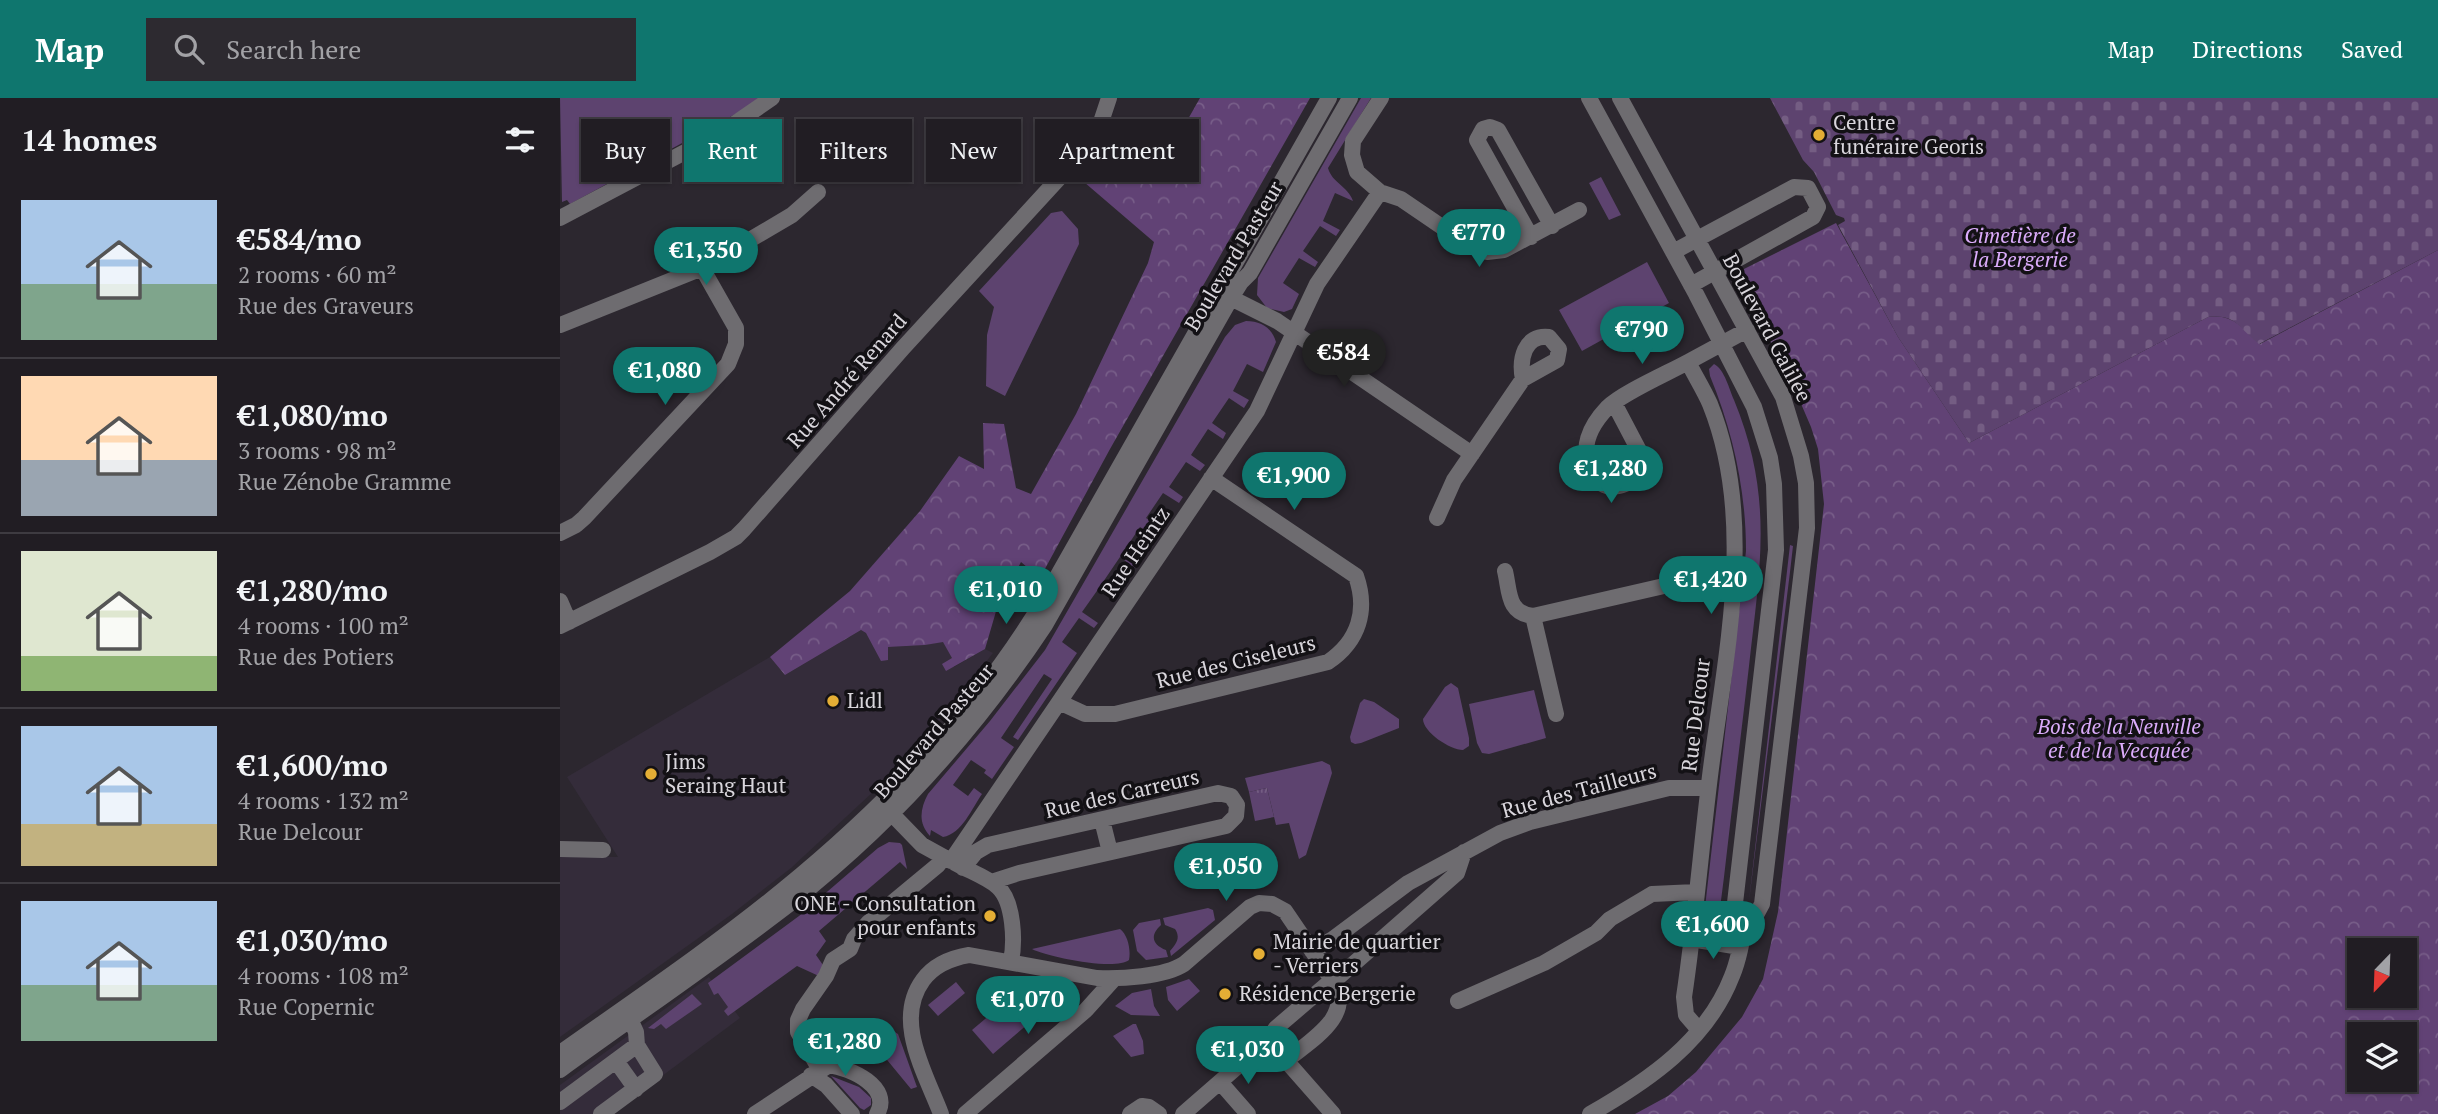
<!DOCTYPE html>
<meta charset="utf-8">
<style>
:root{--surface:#211d23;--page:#2d2a30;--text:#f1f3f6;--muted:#a2a2a6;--line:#3e3b41;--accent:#0f766e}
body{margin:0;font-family:"PT Serif",serif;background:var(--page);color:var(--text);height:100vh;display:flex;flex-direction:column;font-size:26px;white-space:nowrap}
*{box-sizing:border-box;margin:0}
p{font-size:23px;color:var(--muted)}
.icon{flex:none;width:38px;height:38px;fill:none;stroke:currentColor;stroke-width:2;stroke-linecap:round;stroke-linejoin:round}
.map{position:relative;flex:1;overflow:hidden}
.sheet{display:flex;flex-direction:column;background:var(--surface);width:560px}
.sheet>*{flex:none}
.top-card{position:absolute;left:21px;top:21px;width:665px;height:63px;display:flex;gap:14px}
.needle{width:46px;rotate:203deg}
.buttons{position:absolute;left:1787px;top:840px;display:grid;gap:14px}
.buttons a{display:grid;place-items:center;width:70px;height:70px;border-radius:0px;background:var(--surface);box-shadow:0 2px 5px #0004,0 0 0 2px var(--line);font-size:35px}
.price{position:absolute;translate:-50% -60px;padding:0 16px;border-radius:24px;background:var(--accent);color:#fff;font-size:23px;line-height:46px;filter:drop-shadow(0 2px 4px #0008)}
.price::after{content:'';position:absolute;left:50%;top:42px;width:21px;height:16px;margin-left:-10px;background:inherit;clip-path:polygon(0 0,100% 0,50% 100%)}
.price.current{background:#222;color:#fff}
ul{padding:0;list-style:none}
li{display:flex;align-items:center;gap:21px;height:175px;padding:0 21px}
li+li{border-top:2px solid var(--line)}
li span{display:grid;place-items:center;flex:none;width:196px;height:140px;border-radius:0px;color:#555}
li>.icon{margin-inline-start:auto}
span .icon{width:84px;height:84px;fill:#fffc;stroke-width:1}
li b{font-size:30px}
h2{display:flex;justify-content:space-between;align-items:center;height:84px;padding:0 21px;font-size:30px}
.tag{padding:0 24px;border-radius:0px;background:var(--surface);box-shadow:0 2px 5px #0004,0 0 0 2px var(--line);font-size:24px;line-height:63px}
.tag.current{background:var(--accent);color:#fff}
header{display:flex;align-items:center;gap:42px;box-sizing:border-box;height:98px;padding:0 35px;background:var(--accent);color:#fff}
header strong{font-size:33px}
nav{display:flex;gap:38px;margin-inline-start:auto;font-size:24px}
.search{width:490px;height:63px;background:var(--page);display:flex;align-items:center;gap:18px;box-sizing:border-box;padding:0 24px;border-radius:0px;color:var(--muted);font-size:26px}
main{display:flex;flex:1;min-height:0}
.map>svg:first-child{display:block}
</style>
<header>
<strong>Map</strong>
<div class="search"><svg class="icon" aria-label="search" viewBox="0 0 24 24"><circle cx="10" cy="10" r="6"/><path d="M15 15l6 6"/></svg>Search here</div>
<nav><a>Map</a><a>Directions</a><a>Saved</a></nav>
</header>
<main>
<section class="sheet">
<h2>14 homes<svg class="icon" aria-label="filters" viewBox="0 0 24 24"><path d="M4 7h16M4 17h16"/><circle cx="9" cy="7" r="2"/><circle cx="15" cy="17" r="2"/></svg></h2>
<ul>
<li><span style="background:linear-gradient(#a9c7e8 60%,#7fa58c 0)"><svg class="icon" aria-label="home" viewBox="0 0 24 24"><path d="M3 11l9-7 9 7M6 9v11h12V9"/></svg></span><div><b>€584/mo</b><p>2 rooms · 60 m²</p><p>Rue des Graveurs</p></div></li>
<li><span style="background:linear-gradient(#ffd9b3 60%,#9aa5b1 0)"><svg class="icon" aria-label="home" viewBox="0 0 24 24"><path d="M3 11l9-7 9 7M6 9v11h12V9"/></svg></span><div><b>€1,080/mo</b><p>3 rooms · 98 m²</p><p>Rue Zénobe Gramme</p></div></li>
<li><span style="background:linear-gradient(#dfe7d0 75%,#8fb573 0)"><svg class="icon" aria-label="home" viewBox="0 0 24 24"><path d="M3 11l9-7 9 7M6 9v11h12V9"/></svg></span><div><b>€1,280/mo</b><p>4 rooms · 100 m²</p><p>Rue des Potiers</p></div></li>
<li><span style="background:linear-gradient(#a9c7e8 70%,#c2b280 0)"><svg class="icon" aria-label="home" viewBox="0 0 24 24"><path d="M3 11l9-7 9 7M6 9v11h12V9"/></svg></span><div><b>€1,600/mo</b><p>4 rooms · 132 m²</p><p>Rue Delcour</p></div></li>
<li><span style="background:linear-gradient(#a9c7e8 60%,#7fa58c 0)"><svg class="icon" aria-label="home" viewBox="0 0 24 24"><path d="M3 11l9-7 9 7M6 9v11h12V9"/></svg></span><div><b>€1,030/mo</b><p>4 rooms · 108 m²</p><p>Rue Copernic</p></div></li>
</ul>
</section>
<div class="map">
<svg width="1878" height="1016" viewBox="0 0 1878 1016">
<defs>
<pattern id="forest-crowns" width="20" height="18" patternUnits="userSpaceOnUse" patternTransform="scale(1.75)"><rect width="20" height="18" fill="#614275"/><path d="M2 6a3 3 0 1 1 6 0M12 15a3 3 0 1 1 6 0" fill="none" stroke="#775d88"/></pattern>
<pattern id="cemetery-stones" width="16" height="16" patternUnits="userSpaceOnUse" patternTransform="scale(1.75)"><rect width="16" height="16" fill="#5d436f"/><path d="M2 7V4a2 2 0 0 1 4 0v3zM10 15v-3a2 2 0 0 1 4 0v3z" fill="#745d83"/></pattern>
<pattern id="park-tufts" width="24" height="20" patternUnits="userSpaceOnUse" patternTransform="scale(1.75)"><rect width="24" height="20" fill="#5d436f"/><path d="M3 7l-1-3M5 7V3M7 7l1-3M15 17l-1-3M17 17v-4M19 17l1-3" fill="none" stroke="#745d83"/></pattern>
</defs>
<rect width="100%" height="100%" fill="#2c272f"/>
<path fill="#342c3a" d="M301 532 327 549 365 547 383 543 393 560 394 569 425 551 433 555 377 626 328 680 231 770 172 816 0 939V758L58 759 7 679 210 559 225 577Z
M149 879 180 920 51 1016H0V987Z"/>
<path fill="#5d436f" d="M0 0H199L181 13 10 106 7 102 2 104Z
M801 0H811L768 70C772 85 788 88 793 103L775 95 763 123 780 132 776 138 760 128 743 153 758 164 755 169 739 160 723 185 739 196 732 211 724 214 707 210 697 197 698 180Z
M1041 79 1061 117 1049 122 1029 85Z
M502 113 518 131 519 146 445 298 426 288 427 237 434 209 419 193 491 115Z
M1087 164 1109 205 1022 253 999 212Z
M686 223C701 223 712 230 716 244L703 274 687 266 673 293 689 302 684 310 669 300 652 325 666 335 663 341 648 331 631 357 645 367 640 373 626 364 609 389 623 399 619 405 603 395 586 420 602 430 596 439 580 429 564 453 579 464 575 470 560 459 543 484 558 494 554 500 539 490 522 514 538 525 534 530 519 520 502 544 517 555 458 642 453 639 492 581 484 576 441 640 454 649 432 681 424 675 426 672 411 662 393 687 408 698 414 690 422 696C412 710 402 736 383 739L371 732 370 738C358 725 360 711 368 696L430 623 485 552 665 239 675 227Z
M1154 266C1165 272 1169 291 1174 302 1214 399 1200 469 1189 568 1181 638 1172 708 1164 779L1158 826 1152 831 1144 827V818L1186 453C1186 392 1173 334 1150 278L1149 271Z
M1230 447 1233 448 1230 474 1189 803Z
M891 585 898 590 909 640V648L903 652C890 652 863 634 863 621L885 589Z
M974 592 986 640 929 656 922 655 917 645 909 606Z
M804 601 814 604 839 621V630L801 645 795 646 791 644 790 639 800 605Z
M762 663 770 667 772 675 746 757 739 761 729 725 716 727 707 690 689 694 685 680Z
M329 744 340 745 342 747 347 771 340 764 259 833 266 843 256 857 265 870 261 879 237 868 168 918 164 913 168 909 158 895 154 897 148 885 239 818 318 750Z
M648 810 653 812 655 822 611 858 610 853C616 846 621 840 615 831L605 827 603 820Z
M600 821 601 827C589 838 593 847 606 852L608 859 586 862 577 853 573 832 579 825Z
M560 831C568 837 571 852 569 862 556 873 487 859 472 851Z
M629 881 640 893 617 913 608 902 606 889Z
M396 884 405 895 378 918 368 907Z
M591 891 594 908 600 918 571 917 555 908 572 895Z
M457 894 477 918 433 956 412 932Z
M132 896 142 906 106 931 101 926 94 931 88 930Z
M573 926H576L583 943 584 956 571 959 553 938Z
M333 933 338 936 357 989 351 991 323 957Z
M271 978 299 989 311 1000V1007L304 1012 300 1010Z"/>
<path fill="url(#forest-crowns)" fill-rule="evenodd" d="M640 0H750L550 351 480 480 461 464 437 510 425 551 386 573 382 566 392 560 383 544 365 547 328 549V562L321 563 306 535 301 532 225 577 210 559 290 493 360 413 399 358 424 371 423 325 444 326 456 390 471 396 516 316 588 165 594 144 524 84 572 19 615 44Z
M1276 125 1338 239 1409 345 1648 219C1674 216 1682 230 1700 246L1878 152V1016H1075L1108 998 1136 974 1182 919 1203 881 1218 814 1264 406 1258 351 1251 329 1230 280 1185 197 1180 173ZM1799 852H1844V898H1799ZM1799 936H1844V982H1799Z"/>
<path fill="url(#cemetery-stones)" d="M1210 0H1878V152L1699 246C1679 231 1677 216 1648 219L1409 345 1338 239 1278 127 1285 123 1284 120 1276 117 1254 74 1243 62Z"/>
<path fill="url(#park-tufts)" d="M707 690 714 719 695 723 689 694Z"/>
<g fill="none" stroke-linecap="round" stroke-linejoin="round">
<path stroke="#6e6c70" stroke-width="16" d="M821 0 793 43 792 57 797 74 820 94 841 101 910 148 927 154 944 152 1019 112
M1029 0 1136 196 1194 309 1210 360 1214 386 1216 452 1175 805 1178 816 1185 825
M0 120 161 35 212 0
M971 139 917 42 923 31 930 29 938 32 992 128
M1113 154 1234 89 1248 90 1258 109 1253 119 1131 187
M671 200 717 223 912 356
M0 227 142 170 232 117 258 94
M1054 305 1085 364C1083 380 1057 395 1042 386 1038 383 1035 377 1032 373 1019 351 1030 328 1047 310 1062 295 1108 275 1128 264
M877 420 894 382 963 281C959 262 964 236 989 239L999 251 997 262 963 281
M0 435 16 427 24 420 168 266 176 246V230L142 170
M945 473C950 494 947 515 973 518
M0 503 9 524
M0 528 150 454 176 439 184 431 343 250 522 55 539 30 549 0
M499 604 525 616H555L768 564C799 543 808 512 796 478L651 380
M996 616 973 518 1130 482 1173 484
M331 715 362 747 391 763 697 313 757 186 820 94
M542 722 550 754
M0 751 43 752
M395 765C409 773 427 779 438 789 454 804 455 844 451 863
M403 770 416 754 428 747 658 695 671 698 677 707 676 718 666 728 459 775 431 784
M1131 841 1180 849
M752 853 773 841 848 785 940 735 970 724 1109 690H1148
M774 883 897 775 904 754
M898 903 984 865 1036 835 1050 821 1092 796 1136 794
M1139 932 1126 917 1124 899C1135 825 1141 751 1150 678 1165 557 1197 423 1150 306 1144 292 1135 278 1128 264L1187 232
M708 942 773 1016
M0 955C75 902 152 850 223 792 326 708 422 608 489 493L769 0
M727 962C751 942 796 917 772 882
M56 963 76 991
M0 972C77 916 157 862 232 804 330 727 416 631 485 527L671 200 681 184 690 175 790 0
M260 972 238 934V922L243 911 266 878 273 862 290 851 294 841 308 825 378 767 384 759
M251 977 266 987 292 1016
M660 984 688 1016
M0 1004 77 947
M41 1016 95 976 77 947 76 934 70 921
M195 1016 269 967C290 970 333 989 317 1016
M381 1016C366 976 333 923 363 882 374 867 391 860 409 857L537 880C560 881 604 879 624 866L690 809 699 805 712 806 725 813 772 882 716 930 708 942 623 1016
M405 1016 526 912 554 881
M570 1016 582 1008 589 1009 599 1016
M1030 1016C1088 983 1147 943 1172 878 1179 861 1182 843 1185 825L1195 819 1202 806 1247 430 1246 385 1241 358 1223 299 1060 0"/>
</g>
<g fill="#e4ae35" stroke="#131115" stroke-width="2.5">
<circle cx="1259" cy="37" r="7"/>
<circle cx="273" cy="603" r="7"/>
<circle cx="91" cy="676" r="7"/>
<circle cx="430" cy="818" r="7"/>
<circle cx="699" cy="856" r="7"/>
<circle cx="665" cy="896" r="7"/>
</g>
<g text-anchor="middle" stroke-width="7" stroke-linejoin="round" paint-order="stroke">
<g font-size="21" fill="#d9d6dc" stroke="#131115" text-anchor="start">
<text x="1273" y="32">Centre<tspan x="1273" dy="24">funéraire Georis</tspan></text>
<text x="287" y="610">Lidl</text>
<text x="105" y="671">Jims<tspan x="105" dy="24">Seraing Haut</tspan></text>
<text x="416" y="813" text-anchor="end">ONE - Consultation<tspan x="416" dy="24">pour enfants</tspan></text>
<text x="713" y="851">Mairie de quartier<tspan x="713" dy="24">- Verriers</tspan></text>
<text x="679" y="903">Résidence Bergerie</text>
</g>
<g font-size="21" font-style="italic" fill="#dbacfb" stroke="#131115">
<text x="1460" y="145">Cimetière de<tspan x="1460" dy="24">la Bergerie</tspan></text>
<text x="1559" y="636">Bois de la Neuville<tspan x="1559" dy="24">et de la Vecquée</tspan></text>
</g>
<g font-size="21" fill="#d9d6dc" stroke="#131115">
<text transform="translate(674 158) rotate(-59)" y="7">Boulevard Pasteur</text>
<text transform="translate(1207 230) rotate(62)" y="7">Boulevard Galilée</text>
<text transform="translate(287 283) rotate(-49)" y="7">Rue André Renard</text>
<text transform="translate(576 454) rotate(-56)" y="7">Rue Heintz</text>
<text transform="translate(676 564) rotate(-14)" y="7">Rue des Ciseleurs</text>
<text transform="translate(1136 617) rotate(-83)" y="7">Rue Delcour</text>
<text transform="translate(374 633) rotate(-49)" y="7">Boulevard Pasteur</text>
<text transform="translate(1019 693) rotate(-15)" y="7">Rue des Tailleurs</text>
<text transform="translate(562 696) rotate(-13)" y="7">Rue des Carreurs</text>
</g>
</g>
</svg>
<div class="buttons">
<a><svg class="needle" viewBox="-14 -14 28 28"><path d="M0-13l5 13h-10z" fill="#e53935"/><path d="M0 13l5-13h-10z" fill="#a2a2a6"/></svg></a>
<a><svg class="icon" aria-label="layers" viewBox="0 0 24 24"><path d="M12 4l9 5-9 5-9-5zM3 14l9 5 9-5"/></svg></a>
</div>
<b class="price" style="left:919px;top:171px">€770</b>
<b class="price" style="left:146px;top:189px">€1,350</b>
<b class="price" style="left:1082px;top:268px">€790</b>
<b class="price current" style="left:784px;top:291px">€584</b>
<b class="price" style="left:105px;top:309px">€1,080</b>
<b class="price" style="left:1051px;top:407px">€1,280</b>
<b class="price" style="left:734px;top:414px">€1,900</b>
<b class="price" style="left:1151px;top:518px">€1,420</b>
<b class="price" style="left:446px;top:528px">€1,010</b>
<b class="price" style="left:666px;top:805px">€1,050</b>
<b class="price" style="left:1153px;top:863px">€1,600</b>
<b class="price" style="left:468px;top:938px">€1,070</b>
<b class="price" style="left:285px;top:980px">€1,280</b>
<b class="price" style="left:688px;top:988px">€1,030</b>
<div class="top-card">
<a class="tag">Buy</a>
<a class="tag current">Rent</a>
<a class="tag">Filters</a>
<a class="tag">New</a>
<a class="tag">Apartment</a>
</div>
</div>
</main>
